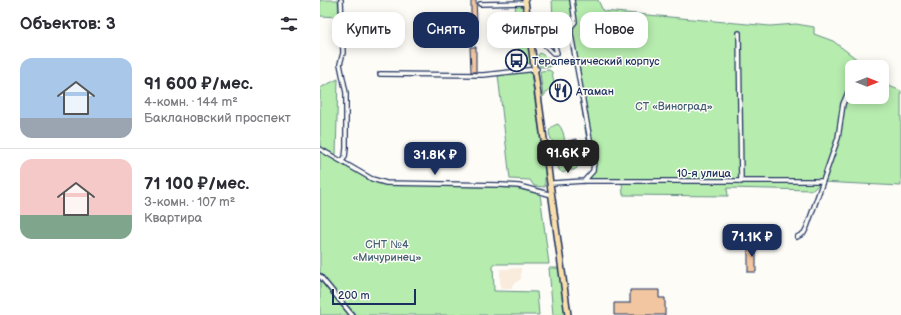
<!DOCTYPE html>
<html lang="ru">
<meta charset="utf-8">
<style>
:root{--surface:#fff;--page:#f7f7f7;--text:#2b2b33;--muted:#7c7c81;--line:#e1e1e2;--accent:#1b2f5e}
body{margin:0;font-family:"Balsamiq Sans",sans-serif;background:var(--page);color:var(--text);height:100vh;display:flex;flex-direction:column;font-size:15px;white-space:nowrap}
*{box-sizing:border-box;margin:0}
p{font-size:13px;color:var(--muted)}
.icon{flex:none;width:22px;height:22px;fill:none;stroke:currentColor;stroke-width:2;stroke-linecap:round;stroke-linejoin:round}
.map{position:relative;flex:1;overflow:hidden}
.side{display:flex;flex-direction:column;background:var(--surface);width:320px}
.side>*{flex:none}
.top-card{position:absolute;left:12px;top:12px;width:380px;height:36px;display:flex;gap:8px}
.needle{width:26px;rotate:90deg}
.controls{position:absolute;left:525px;top:60px;display:grid;gap:8px}
.controls a{display:grid;place-items:center;width:44px;height:44px;border-radius:8px;background:var(--surface);box-shadow:0 2px 10px #0003;font-size:20px}
.scale{position:absolute;left:12px;bottom:10px;width:84px;box-sizing:border-box;padding-left:4px;border:2px solid #1b2f5e;border-top:0;font-size:11px;line-height:14px;white-space:nowrap;color:#1b2f5e;-webkit-text-stroke:3px #fdfcf7;paint-order:stroke}
.price{position:absolute;translate:-50% -34px;padding:0 9px;border-radius:8px;background:var(--accent);color:#fff;font-size:13px;line-height:26px;filter:drop-shadow(0 1px 2px #0008)}
.price::after{content:'';position:absolute;left:50%;top:24px;width:12px;height:9px;margin-left:-6px;background:inherit;clip-path:polygon(0 0,100% 0,50% 100%)}
.price.on{background:#222;color:#fff}
ul{padding:0;list-style:none}
li{display:flex;align-items:center;gap:12px;height:100px;padding:0 20px}
li+li{border-top:1px solid var(--line)}
li span{display:grid;place-items:center;flex:none;width:112px;height:80px;border-radius:12px;color:#555}
li>.icon{margin-inline-start:auto}
span .icon{width:48px;height:48px;fill:#fffc;stroke-width:1}
li b{font-size:17px}
h2{display:flex;justify-content:space-between;align-items:center;height:48px;padding:0 20px;font-size:17px}
.pill{padding:0 14px;border-radius:12px;background:var(--surface);box-shadow:0 2px 10px #0003;font-size:14px;line-height:36px}
.pill.on{background:var(--accent);color:#fff}
main{display:flex;flex:1;min-height:0}
.map>svg:first-child{display:block}
</style>
<main>
<section class="side">
<h2>Объектов: 3<svg class="icon" aria-label="filters" viewBox="0 0 24 24"><path d="M4 7h16M4 17h16"/><circle cx="9" cy="7" r="2"/><circle cx="15" cy="17" r="2"/></svg></h2>
<ul>
<li><span style="background:linear-gradient(#a9c7e8 75%,#9aa5b1 0)"><svg class="icon" aria-label="home" viewBox="0 0 24 24"><path d="M3 11l9-7 9 7M6 9v11h12V9"/></svg></span><div><b>91 600 ₽/мес.</b><p>4-комн. · 144 m²</p><p>Баклановский проспект</p></div></li>
<li><span style="background:linear-gradient(#f6c9c9 70%,#7fa58c 0)"><svg class="icon" aria-label="home" viewBox="0 0 24 24"><path d="M3 11l9-7 9 7M6 9v11h12V9"/></svg></span><div><b>71 100 ₽/мес.</b><p>3-комн. · 107 m²</p><p>Квартира</p></div></li>
</ul>
</section>
<div class="map">
<svg width="581" height="315" viewBox="0 0 581 315">
<rect width="100%" height="100%" fill="#fdfcf7"/>
<filter id="ink" filterUnits="userSpaceOnUse"><feTurbulence type="fractalNoise" baseFrequency=".025" numOctaves="2"/><feDisplacementMap in="SourceGraphic" scale="8" xChannelSelector="R" yChannelSelector="G"/><feConvolveMatrix kernelMatrix="1 2 1 2 8 2 1 2 1" color-interpolation-filters="sRGB"/></filter>
<g filter="url(#ink)">
<path fill="#f9ecdd" d="M201 268V279L192 285V288H180V269Z"/>
<path fill="#b6ecae" stroke="#688e86" d="M0 0H18L19 17 0 16Z
M232 0H278L283 11 450 26 476 24 494 27V34L513 41 538 60V67H532V97H562V83L581 91V186L501 182 493 190 407 188 408 196 303 195 302 183H262L272 171 253 55 250 38 234 37Z
M196 5H200L203 8 211 58 210 63 203 65 201 63 194 17Z
M220 53 231 60 230 67H220L218 55Z
M229 70 232 72 234 83 223 97 220 72 221 71Z
M207 71 211 73 225 171V187L214 186 210 180 190 179 178 75Z
M18 79 16 156 0 146V88Z
M238 124C247 133 244 148 246 160L257 165V168L254 170H248L243 173 239 170 237 161 232 154 231 147 234 144C229 136 225 128 238 124Z
M0 151 60 184 195 188 220 194 229 264H173L174 291 217 292 219 315H36L0 273Z
M229 268H240L246 315H233Z
M0 281 29 315H0Z"/>
<path fill="#f1c6a0" stroke="#1b2f5e" d="M151 0H156L157 22H151Z
M150 47H156V72H151Z
M257 139 259 151 262 150 263 160 250 161 248 141Z
M428 244H436V272H428Z
M310 290H339V298H345V315H294V303H310Z"/>
<g fill="none" stroke-linecap="round" stroke-linejoin="round">
<defs>
<path id="street" d="M21 0 23 53 20 64 26 93V148L25 157 22 161
M252 0 255 22 251 27V34L274 162 273 171 264 181
M160 4 206 3
M212 32 233 53H237L235 46
M419 33 421 182
M60 74 163 75 217 69
M0 149 52 179 66 183 181 185 199 186 232 195
M233 183 264 181H503
M477 237 484 233 487 227 518 138 523 104 532 83
M0 276 32 315"/>
<path id="primary" d="M205 0 248 315"/>
</defs>
<use href="#street" stroke="#1b2f5e" stroke-width="6"/>
<use href="#primary" stroke="#1b2f5e" stroke-width="8"/>
<use href="#street" stroke="#fdfcf7" stroke-width="3.5"/>
<use href="#primary" stroke="#f8deab" stroke-width="5"/>
</g>
</g>
<defs>
<symbol id="bus-ring" viewBox="-11 -11 22 22"><circle r="9.5" fill="#fdfcf7" stroke="#1b2f5e" stroke-width="1.5"/><path d="M-5-6H5V4H4V6H2V4H-2V6H-4V4H-5ZM-3.5-4V0h7V-4ZM-3.5 1.2v1.5H-2V1.2ZM2 1.2v1.5H3.5V1.2Z" fill="#1b2f5e"/></symbol>
<symbol id="restaurant-ring" viewBox="-11 -11 22 22"><circle r="9.5" fill="#fdfcf7" stroke="#1b2f5e" stroke-width="1.5"/><path d="M-5-6h1v4h1v-4h1v4h1v-4h1v5L-1.5 .5V6h-2V.5L-5-1ZM5-6V6H3V1.5H1.5Q1.5-4 5-6Z" fill="#1b2f5e"/></symbol>
</defs>
<g fill-rule="evenodd">
<use href="#bus-ring" x="184" y="48" width="25" height="25"/>
<use href="#restaurant-ring" x="228" y="78" width="25" height="25"/>
</g>
<g text-anchor="middle" stroke-width="3" stroke-linejoin="round" paint-order="stroke">
<g font-size="11" fill="#1b2f5e" stroke="#fdfcf7" text-anchor="start">
<text x="212" y="65">Терапевтический корпус</text>
<text x="256" y="95">Атаман</text>
</g>
<g font-size="11" fill="#425e72" stroke="#fdfcf7">
<text x="354" y="110">СТ «Виноград»</text>
<text x="67" y="248">СНТ №4<tspan x="67" dy="13">«Мичуринец»</tspan></text>
</g>
<g font-size="11" fill="#1b2f5e" stroke="#fdfcf7">
<text x="384" y="177">10-я улица</text>
</g>
</g>
</svg>
<div class="controls">
<a><svg class="needle" viewBox="-14 -14 28 28"><path d="M0-13l5 13h-10z" fill="#e53935"/><path d="M0 13l5-13h-10z" fill="#7c7c81"/></svg></a>
</div>
<div class="scale">200 m</div>
<b class="price on" style="left:248px;top:174px">91.6K ₽</b>
<b class="price" style="left:115px;top:176px">31.8K ₽</b>
<b class="price" style="left:432px;top:258px">71.1K ₽</b>
<div class="top-card">
<a class="pill">Купить</a>
<a class="pill on">Снять</a>
<a class="pill">Фильтры</a>
<a class="pill">Новое</a>
</div>
</div>
</main>
